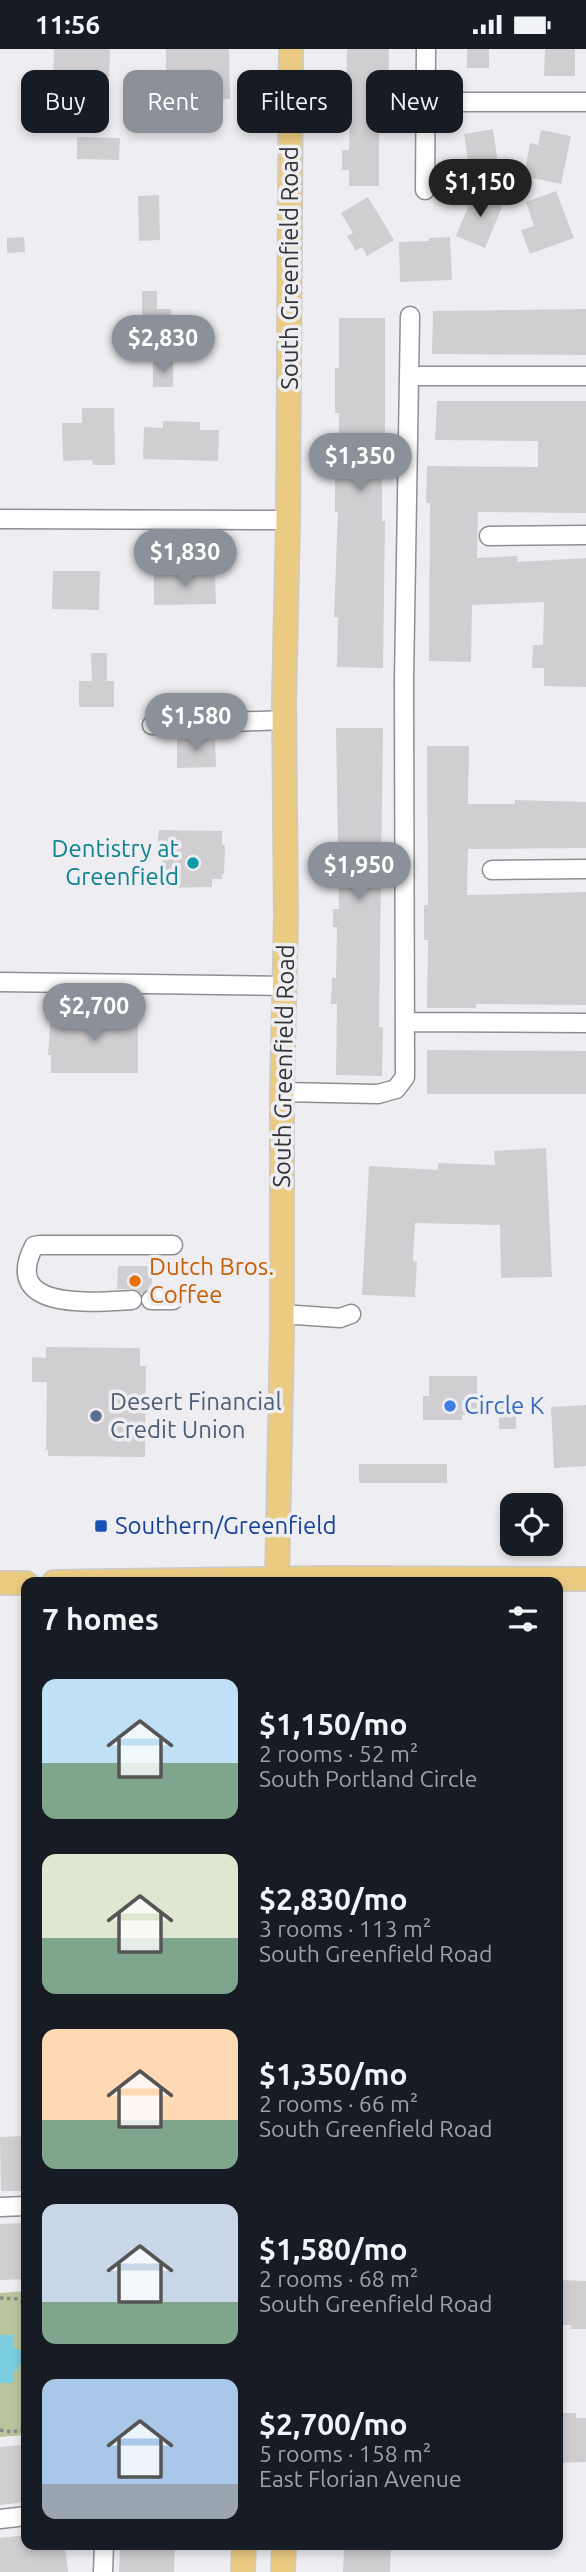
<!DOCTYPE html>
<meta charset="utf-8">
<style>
:root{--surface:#171b24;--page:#20242c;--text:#f1f3f6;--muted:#9ea1a6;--accent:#8c9099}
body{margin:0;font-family:Ubuntu,sans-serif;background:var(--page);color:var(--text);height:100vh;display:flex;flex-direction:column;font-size:26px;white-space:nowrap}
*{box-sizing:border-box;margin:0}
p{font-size:23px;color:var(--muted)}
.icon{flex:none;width:38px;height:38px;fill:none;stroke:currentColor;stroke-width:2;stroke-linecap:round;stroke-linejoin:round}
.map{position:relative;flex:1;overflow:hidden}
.panel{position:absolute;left:21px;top:1528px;width:542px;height:973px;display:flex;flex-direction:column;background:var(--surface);border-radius:14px;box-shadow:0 4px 10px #0003}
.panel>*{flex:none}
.hud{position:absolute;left:21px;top:21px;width:544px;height:63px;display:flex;gap:14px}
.tools{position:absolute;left:500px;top:1444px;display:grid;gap:14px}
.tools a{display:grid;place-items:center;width:63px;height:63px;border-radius:14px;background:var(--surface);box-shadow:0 4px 10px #0003;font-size:35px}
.price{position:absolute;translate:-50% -60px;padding:0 16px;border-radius:24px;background:var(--accent);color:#fff;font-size:23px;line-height:46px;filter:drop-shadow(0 2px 4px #0008)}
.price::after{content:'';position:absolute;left:50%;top:42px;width:21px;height:16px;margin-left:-10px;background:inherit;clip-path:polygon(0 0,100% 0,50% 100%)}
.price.active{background:#222;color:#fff}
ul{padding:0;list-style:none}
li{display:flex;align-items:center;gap:21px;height:175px;padding:0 21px}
li span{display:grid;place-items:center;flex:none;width:196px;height:140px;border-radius:14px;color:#555}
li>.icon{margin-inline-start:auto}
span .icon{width:84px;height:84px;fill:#fffc;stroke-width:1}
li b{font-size:30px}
h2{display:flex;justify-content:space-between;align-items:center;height:84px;padding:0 21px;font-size:30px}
.tag{padding:0 24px;border-radius:14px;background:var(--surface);box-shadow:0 4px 10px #0003;font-size:24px;line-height:63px}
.tag.active{background:var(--accent);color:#fff}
.status{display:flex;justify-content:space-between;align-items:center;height:49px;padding:0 35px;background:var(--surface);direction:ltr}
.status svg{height:19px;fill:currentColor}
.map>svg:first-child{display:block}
</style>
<div class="status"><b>11:56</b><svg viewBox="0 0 49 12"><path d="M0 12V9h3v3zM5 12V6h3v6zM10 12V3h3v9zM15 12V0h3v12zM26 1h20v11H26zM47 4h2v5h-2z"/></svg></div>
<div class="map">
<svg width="586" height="2523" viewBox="0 0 586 2523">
<rect width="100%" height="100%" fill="#eeeef2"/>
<path fill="#bac59e" d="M26 2242V2386L0 2388V2244Z"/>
<path fill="#7dcde1" d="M0 2286H13V2297L22 2303 25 2309 18 2318V2321L14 2322V2334H0Z"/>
<path fill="#d0ced1" d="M54 0H110L109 28 71 27V44L53 43Z
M166 0H229L230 50H202V37H166Z
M347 0H389L387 84H379V137H349V121H342V101H349L350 66H346Z
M467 0H489V19H467Z
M545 0H575V27H544Z
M493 80 500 128 471 132 464 85Z
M541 81 571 87 561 135 524 127 530 94 538 96Z
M77 88 120 89 119 111 77 110Z
M475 141 504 153 485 199 456 187Z
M556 142 574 189 530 205 521 181 534 177 526 153Z
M159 146 160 191 139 192 138 147Z
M368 148 394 191 367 207 362 198 356 202 347 187 353 184 341 164Z
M24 188 25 203 7 204V189Z
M450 188 452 231 400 233 399 193 429 192V189Z
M142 242H157V260H171V286H142Z
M586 260V306L432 305 433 262Z
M339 269H385V400H382V472H385L383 619 337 618 338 568H334L338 463H335V426H339V364H335V319H339Z
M153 313H173V338H153Z
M437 352H586V464L478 463 477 509 517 507 518 513 586 509V638L544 637V619H532L533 596H543L544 553 472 556 471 613 429 612 430 454H426L427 417 538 418V392L435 391Z
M82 359H114L115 416H93L92 411 63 412 62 374H82Z
M163 372 200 373V381H219L218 412 143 410 144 378 163 379Z
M53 522H100L99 561 52 560Z
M215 524 216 555 154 556V525Z
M91 604H107V632H114V658H79V632H92Z
M336 679H383L379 978H383L382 1027 336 1026 337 955H331L332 928 336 929 337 878H333V860H339Z
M177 690H215L216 718 177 719Z
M427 697H469L468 755H515V751L586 753V799L468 800 467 846 586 843V956L476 955V959H427L428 891H424V856H428Z
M159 781 222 782V796H225L224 825H222V830H212V838L162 839V802H156Z
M51 964H138V1024H51V1006H48Z
M427 1001 586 1002V1045H427Z
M546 1099 552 1228 501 1229 500 1176 415 1174 413 1212 417 1213 415 1248 362 1246 369 1117 438 1121V1114L495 1116 494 1102Z
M118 1217H152V1240L141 1245 132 1240H117Z
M46 1298 140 1299V1317H146L145 1408 48 1407V1401H46L47 1333H32V1308L46 1309Z
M429 1327H477V1366H462V1371H423V1347H429Z
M499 1356H516V1380H499Z
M586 1356V1417L554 1419 551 1358Z
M359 1415H447V1434H359Z
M26 2087V2142H1L0 2088Z
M26 2174V2230L0 2231V2175Z
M558 2231 586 2232V2280H571V2276H558Z
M558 2364H576V2369H586V2413L558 2414Z
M21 2396 26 2453 0 2456V2398Z
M26 2486V2496H65L68 2523H0V2489Z
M120 2496H175L174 2523H119Z
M346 2496H391L390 2523H343L344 2497Z"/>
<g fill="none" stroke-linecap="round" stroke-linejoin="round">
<defs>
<path id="minor" d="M425 53H586
M425 141 426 0
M410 327H586
M0 470 288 471
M489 487 586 486
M152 676 285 671
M492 821 586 820
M0 933 285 937
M405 973 586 974
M282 1043 378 1045 396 1040 405 1028 404 632 410 267
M132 1251C95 1253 0 1263 34 1197L40 1196H173
M151 1251H173
M282 1265 340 1269 351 1265
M0 2158 26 2157
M0 2470 26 2467
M103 2523 104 2496"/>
<path id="major" d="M54 1533 332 1529 586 1530
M277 1533 282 1283V1043L286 867 284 653 288 471 291 0
M0 1534H26
M243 2523 244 2496
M283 2523 284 2496"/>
</defs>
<use href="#minor" stroke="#8f8e92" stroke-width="21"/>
<use href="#major" stroke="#cacaca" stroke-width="26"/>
<path stroke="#89888b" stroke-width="3.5" stroke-dasharray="3.5 3.5" stroke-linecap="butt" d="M0 2249 17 2250 26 2253
M0 2381 12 2383 26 2380"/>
<use href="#minor" stroke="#fff" stroke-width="18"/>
<use href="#major" stroke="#ebcb82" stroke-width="23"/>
</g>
<circle fill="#0f9aa8" stroke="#eeeef2" stroke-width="2.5" cx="193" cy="814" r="7"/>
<circle fill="#e8710a" stroke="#eeeef2" stroke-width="2.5" cx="135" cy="1232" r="7"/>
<circle fill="#3f7fe0" stroke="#eeeef2" stroke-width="2.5" cx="450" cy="1357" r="7"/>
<circle fill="#5c6f8a" stroke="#eeeef2" stroke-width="2.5" cx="96" cy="1367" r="7"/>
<rect fill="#1a4fb4" stroke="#eeeef2" stroke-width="2.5" x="94" y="1470" width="14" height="14" rx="3.5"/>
<g text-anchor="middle" stroke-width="7" stroke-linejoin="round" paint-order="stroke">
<g font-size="24" fill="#333234" stroke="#eeeef2">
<text transform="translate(290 219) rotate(-90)" y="8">South Greenfield Road</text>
<text transform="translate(284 1017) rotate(-89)" y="8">South Greenfield Road</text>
</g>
<g font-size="24" fill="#0d838f" stroke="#eeeef2" text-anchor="end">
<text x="179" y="808">Dentistry at<tspan x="179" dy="28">Greenfield</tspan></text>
</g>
<g font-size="24" fill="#c56008" stroke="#eeeef2" text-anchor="start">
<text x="149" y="1226">Dutch Bros.<tspan x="149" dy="28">Coffee</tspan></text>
</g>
<g font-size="24" fill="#4e5e75" stroke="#eeeef2" text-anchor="start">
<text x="110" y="1361">Desert Financial<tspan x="110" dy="28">Credit Union</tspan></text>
</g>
<g font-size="24" fill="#366cbe" stroke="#eeeef2" text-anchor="start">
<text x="464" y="1365">Circle K</text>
</g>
<g font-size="24" fill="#164399" stroke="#eeeef2" text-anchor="start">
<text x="115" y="1485">Southern/Greenfield</text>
</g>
</g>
</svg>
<div class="tools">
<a><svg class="icon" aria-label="locate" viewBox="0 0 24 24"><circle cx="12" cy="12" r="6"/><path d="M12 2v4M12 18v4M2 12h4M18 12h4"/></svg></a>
</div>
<b class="price active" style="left:480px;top:170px">$1,150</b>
<b class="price" style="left:163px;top:326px">$2,830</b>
<b class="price" style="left:360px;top:444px">$1,350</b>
<b class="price" style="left:185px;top:540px">$1,830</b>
<b class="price" style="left:196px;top:704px">$1,580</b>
<b class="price" style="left:359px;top:853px">$1,950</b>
<b class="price" style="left:94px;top:994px">$2,700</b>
<div class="hud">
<a class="tag">Buy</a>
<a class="tag active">Rent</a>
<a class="tag">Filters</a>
<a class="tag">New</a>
</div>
<section class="panel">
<h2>7 homes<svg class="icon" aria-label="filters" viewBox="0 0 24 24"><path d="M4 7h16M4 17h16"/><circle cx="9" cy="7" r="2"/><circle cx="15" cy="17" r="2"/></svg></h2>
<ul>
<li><span style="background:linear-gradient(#bfe0f5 60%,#7fa58c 0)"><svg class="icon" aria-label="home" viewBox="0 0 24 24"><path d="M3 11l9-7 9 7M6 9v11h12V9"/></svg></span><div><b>$1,150/mo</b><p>2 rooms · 52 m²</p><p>South Portland Circle</p></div></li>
<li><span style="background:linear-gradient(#dfe7d0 60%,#7fa58c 0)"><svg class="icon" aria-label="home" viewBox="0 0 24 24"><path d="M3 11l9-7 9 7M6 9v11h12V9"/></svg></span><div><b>$2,830/mo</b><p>3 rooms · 113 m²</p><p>South Greenfield Road</p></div></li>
<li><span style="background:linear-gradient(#ffd9b3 65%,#7fa58c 0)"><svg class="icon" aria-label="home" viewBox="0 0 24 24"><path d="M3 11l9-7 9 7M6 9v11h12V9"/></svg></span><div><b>$1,350/mo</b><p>2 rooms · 66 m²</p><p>South Greenfield Road</p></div></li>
<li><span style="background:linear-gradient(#c9d6e8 70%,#7fa58c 0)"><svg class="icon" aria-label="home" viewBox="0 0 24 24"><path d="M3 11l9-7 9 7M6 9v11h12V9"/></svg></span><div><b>$1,580/mo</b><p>2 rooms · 68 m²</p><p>South Greenfield Road</p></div></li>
<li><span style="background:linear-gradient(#a9c7e8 75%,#9aa5b1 0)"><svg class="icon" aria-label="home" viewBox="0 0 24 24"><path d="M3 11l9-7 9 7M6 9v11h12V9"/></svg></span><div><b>$2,700/mo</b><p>5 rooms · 158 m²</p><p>East Florian Avenue</p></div></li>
</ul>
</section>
</div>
